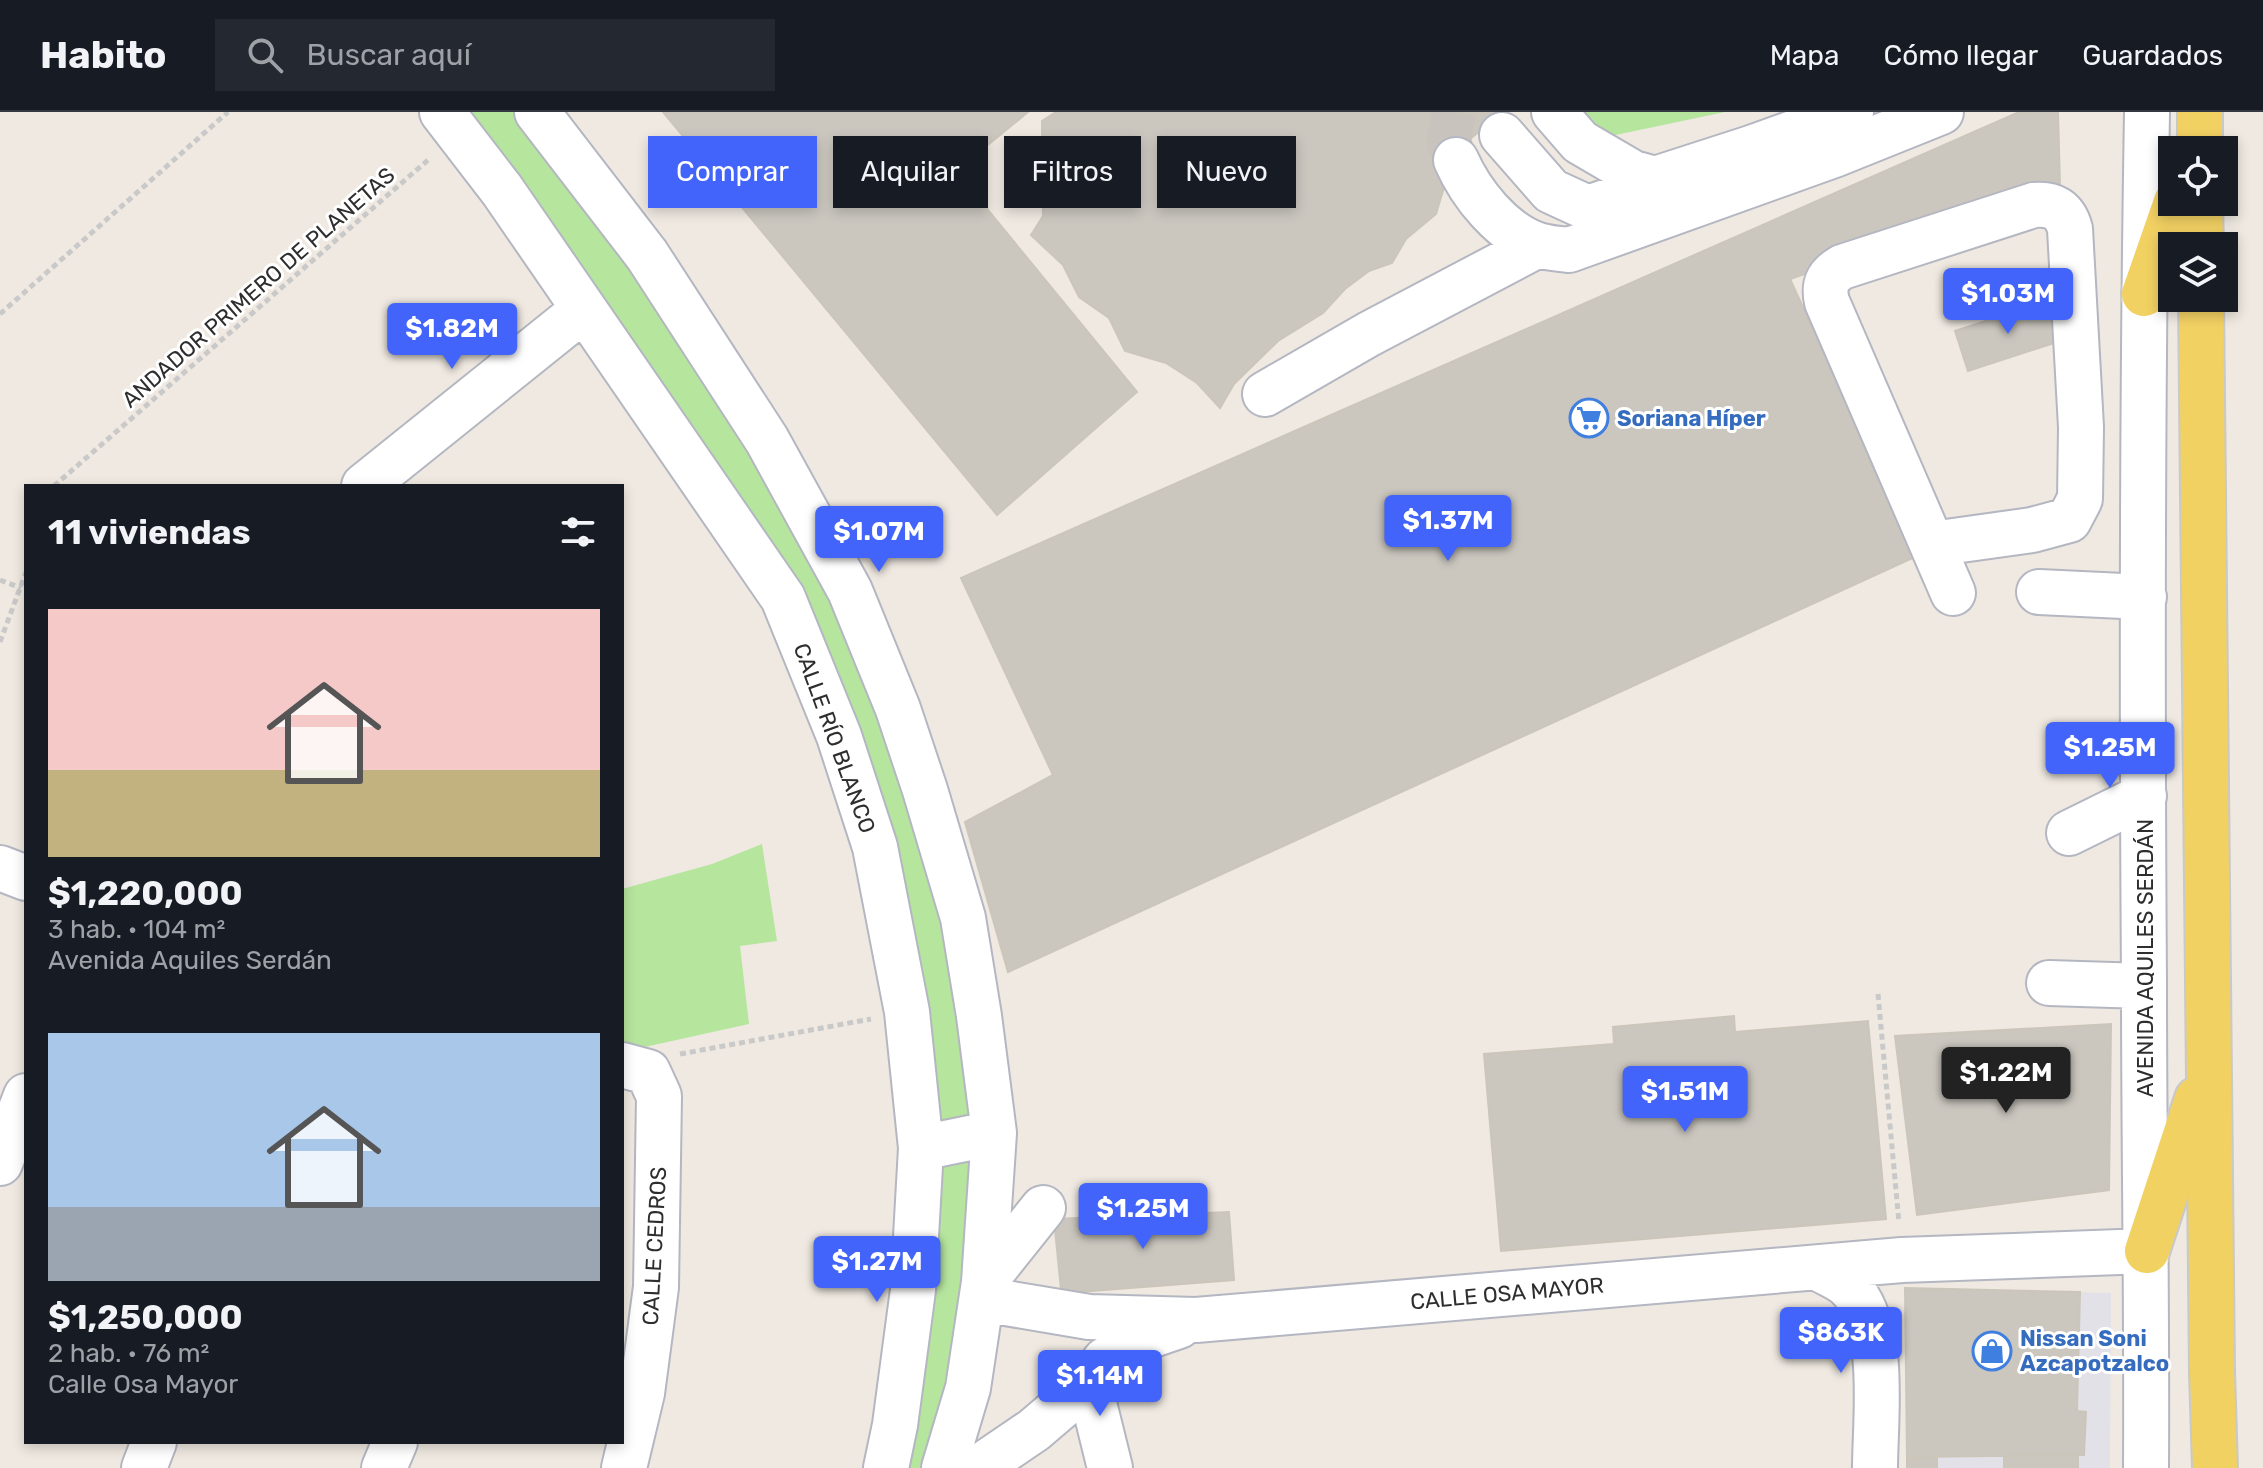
<!DOCTYPE html>
<html lang="es">
<meta charset="utf-8">
<style>
:root{--surface:#171b24;--page:#242831;--text:#f1f3f6;--muted:#9ea1a6;--line:#363941;--accent:#4264fb}
body{margin:0;font-family:Rubik,sans-serif;background:var(--page);color:var(--text);height:100vh;display:flex;flex-direction:column;font-size:30px;white-space:nowrap}
*{box-sizing:border-box;margin:0}
p{font-size:26px;color:var(--muted)}
.icon{flex:none;width:44px;height:44px;fill:none;stroke:currentColor;stroke-width:2;stroke-linecap:round;stroke-linejoin:round}
.map{position:relative;flex:1;overflow:hidden}
.details{position:absolute;left:24px;top:372px;width:600px;height:960px;display:flex;flex-direction:column;background:var(--surface);border-radius:0px;box-shadow:0 4px 12px #0003}
.details>*{flex:none}
.top-card{position:absolute;left:648px;top:24px;width:760px;height:72px;display:flex;gap:16px}
.controls{position:absolute;left:2158px;top:24px;display:grid;gap:16px}
.controls a{display:grid;place-items:center;width:80px;height:80px;border-radius:0px;background:var(--surface);box-shadow:0 4px 12px #0003;font-size:40px}
.price{position:absolute;translate:-50% -68px;padding:0 18px;border-radius:8px;background:var(--accent);color:#fff;font-size:26px;line-height:52px;filter:drop-shadow(0 2px 4px #0008)}
.price::after{content:'';position:absolute;left:50%;top:48px;width:24px;height:18px;margin-left:-12px;background:inherit;clip-path:polygon(0 0,100% 0,50% 100%)}
.price.on{background:#222;color:#fff}
ul{padding:0;list-style:none}
li{display:grid;align-content:center;gap:16px;height:424px;padding:0 24px}
li span{display:grid;place-items:center;height:248px;border-radius:0px;color:#555}
li>.icon{margin-inline-start:auto}
span .icon{width:144px;height:144px;fill:#fffc;stroke-width:1}
li b{font-size:34px}
h2{display:flex;justify-content:space-between;align-items:center;height:96px;padding:0 24px;font-size:34px}
.chip{padding:0 28px;border-radius:0px;background:var(--surface);box-shadow:0 4px 12px #0003;font-size:28px;line-height:72px}
.chip.on{background:var(--accent);color:#fff}
header{display:flex;align-items:center;gap:48px;box-sizing:border-box;height:112px;padding:0 40px;background:var(--surface);border-bottom:2px solid var(--line)}
header strong{font-size:38px}
nav{display:flex;gap:44px;margin-inline-start:auto;font-size:28px}
.search{width:560px;height:72px;background:var(--page);display:flex;align-items:center;gap:20px;box-sizing:border-box;padding:0 28px;border-radius:0px;color:var(--muted);font-size:30px}
.map>svg:first-child{display:block}
</style>
<header>
<strong>Habito</strong>
<div class="search"><svg class="icon" aria-label="search" viewBox="0 0 24 24"><circle cx="10" cy="10" r="6"/><path d="M15 15l6 6"/></svg>Buscar aquí</div>
<nav><a>Mapa</a><a>Cómo llegar</a><a>Guardados</a></nav>
</header>
<div class="map">
<svg width="2263" height="1356" viewBox="0 0 2263 1356">
<rect width="100%" height="100%" fill="#efe9e1"/>
<path fill="#e3e1e8" d="M1905 1176 2111 1181 2110 1356H1907Z"/>
<path fill="#b6e59e" d="M458 0H522L638 151 839 484 951 811 979 1011 972 1171 931 1356H898L925 1179 845 606Z
M1585 0H1725L1606 25Z
M762 732 777 829 740 834 749 912 622 940V777L712 752Z"/>
<path fill="#cbc7bf" stroke="#cbc5ba" stroke-width="2" d="M663 0H1028L956 59 1137 280 997 403Z
M1056 0H1502L1469 28 1448 62 1436 102 1406 127 1392 151 1369 159 1345 177 1323 201 1278 229 1234 272 1220 296 1197 271 1166 251 1125 239 1109 206 1079 185 1063 153 1031 123 1043 104 1042 9Z
M2019 0H2058L2060 75 1790 167 1917 444 1008 860 965 710 1053 663 961 466Z
M2047 189 2060 229 1968 259 1955 219Z
M1734 904 1735 920 1868 909 1886 1107 1501 1139 1484 942 1614 932 1613 915Z
M2111 912 2109 1078 1917 1103 1895 924Z
M1229 1100 1234 1168 1078 1180 1061 1178 1054 1107Z
M1905 1176 2080 1180 2077 1299 2086 1300 2084 1343 1907 1345Z
M2004 1344H2078V1356H2004Z
M1907 1345H1937V1356H1907Z"/>
<g fill="none" stroke-linecap="round" stroke-linejoin="round">
<path stroke="#c8c4bd" stroke-width="44" stroke-dasharray="44 22" stroke-linecap="butt" d="M1454 0 1449 31 1456 48"/>
<defs>
<path id="minor" d="M442 0 502 78 783 486 839 624 875 735 907 900 921 1036 913 1178 895 1313 886 1356
M537 0 647 143 767 328 850 479 898 597 925 678 963 806 979 904 994 1021 984 1170 968 1276 944 1356
M1554 0 1580 30 1633 61 1655 67 1751 36 1851 0
M1502 23 1551 79 1588 96 1617 86 1655 67
M1456 48C1471 82 1502 121 1538 133 1548 136 1559 137 1569 138L1834 43 1941 0
M1265 282 1369 222 1538 133
M364 374 583 198
M1932 432 2032 418 2069 408 2080 387 2081 315 2070 117C2065 98 2053 91 2034 93L1842 155C1827 164 1823 173 1827 190L1953 481
M2039 480 2144 485
M2069 721 2144 684
M0 756 26 766
M2049 871 2144 874
M622 953 648 960 659 984 656 1175 642 1281 624 1356
M921 1036 994 1021
M0 1051 26 984
M1820 1157C1828 1162 1839 1166 1847 1173 1888 1210 1875 1305 1875 1356
M984 1170 1043 1096
M982 1187 1089 1205 1196 1208 1902 1148 2147 1139
M1089 1271 1110 1356
M144 1356 154 1330
M384 1356 395 1330
M978 1356 1034 1318 1089 1271 1105 1248 1141 1227 1179 1214
M2146 1356C2147 1195 2144 1034 2144 872 2142 582 2142 291 2147 0"/>
<path id="major" d="M2200 38V0
M2200 90 2201 134
M2144 182 2176 90
M2201 186 2212 1260 2215 1356
M2147 1139 2197 987"/>
</defs>
<use href="#minor" stroke="#b4b7c1" stroke-width="48"/>
<use href="#major" stroke="#c9c9c9" stroke-width="48"/>
<path stroke="#c9c9c9" stroke-width="5" stroke-dasharray="6 4" stroke-linecap="butt" d="M0 202 228 0
M54 374 428 48
M0 468 21 476
M0 530 26 460
M1878 882 1899 1111
M680 942 871 907"/>
<use href="#minor" stroke="#fff" stroke-width="44"/>
<use href="#major" stroke="#f2d163" stroke-width="44"/>
</g>
<defs>
<symbol id="supermarket-ring" viewBox="-11 -11 22 22"><circle r="9.5" fill="#fff" stroke="#3f7fe0" stroke-width="1.5"/><path d="M-6-5.5h2.5l.6 2H6L4.5 2H-2.5L-4.4-4H-6ZM-1.5 3.2a1.3 1.3 0 1 0 .1 0ZM3 3.2a1.3 1.3 0 1 0 .1 0Z" fill="#3f7fe0"/></symbol>
<symbol id="shop-ring" viewBox="-11 -11 22 22"><circle r="9.5" fill="#fff" stroke="#3f7fe0" stroke-width="1.5"/><path d="M-5-2.5h2.3a2.7 3.5 0 0 1 5.4 0H5L5.5 6h-11ZM-1.5-2.5h3a1.5 2.3 0 0 0-3 0Z" fill="#3f7fe0"/></symbol>
</defs>
<g fill-rule="evenodd">
<use href="#supermarket-ring" x="1567" y="284" width="44" height="44"/>
<use href="#shop-ring" x="1970" y="1217" width="44" height="44"/>
</g>
<g text-anchor="middle" stroke-width="6" stroke-linejoin="round" paint-order="stroke">
<g font-size="22" fill="#2e2e2e" stroke="#fff">
<text transform="translate(258 175) rotate(-41)" y="8">ANDADOR PRIMERO DE PLANETAS</text>
<text transform="translate(835 626) rotate(70)" y="8">CALLE RÍO BLANCO</text>
<text transform="translate(2145 846) rotate(-90)" y="8">AVENIDA AQUILES SERDÁN</text>
<text transform="translate(654 1134) rotate(-87)" y="8">CALLE CEDROS</text>
<text transform="translate(1507 1181) rotate(-5)" y="8">CALLE OSA MAYOR</text>
</g>
<g font-size="22" font-weight="bold" fill="#366cbe" stroke="#fff" text-anchor="start">
<text x="1617" y="314">Soriana Híper</text>
<text x="2020" y="1234">Nissan Soni<tspan x="2020" dy="25">Azcapotzalco</tspan></text>
</g>
</g>
</svg>
<div class="controls">
<a><svg class="icon" aria-label="locate" viewBox="0 0 24 24"><circle cx="12" cy="12" r="6"/><path d="M12 2v4M12 18v4M2 12h4M18 12h4"/></svg></a>
<a><svg class="icon" aria-label="layers" viewBox="0 0 24 24"><path d="M12 4l9 5-9 5-9-5zM3 14l9 5 9-5"/></svg></a>
</div>
<b class="price" style="left:2008px;top:224px">$1.03M</b>
<b class="price" style="left:452px;top:259px">$1.82M</b>
<b class="price" style="left:1448px;top:451px">$1.37M</b>
<b class="price" style="left:879px;top:462px">$1.07M</b>
<b class="price" style="left:2110px;top:678px">$1.25M</b>
<b class="price on" style="left:2006px;top:1003px">$1.22M</b>
<b class="price" style="left:1685px;top:1022px">$1.51M</b>
<b class="price" style="left:1143px;top:1139px">$1.25M</b>
<b class="price" style="left:877px;top:1192px">$1.27M</b>
<b class="price" style="left:1841px;top:1263px">$863K</b>
<b class="price" style="left:1100px;top:1306px">$1.14M</b>
<div class="top-card">
<a class="chip on">Comprar</a>
<a class="chip">Alquilar</a>
<a class="chip">Filtros</a>
<a class="chip">Nuevo</a>
</div>
<section class="details">
<h2>11 viviendas<svg class="icon" aria-label="filters" viewBox="0 0 24 24"><path d="M4 7h16M4 17h16"/><circle cx="9" cy="7" r="2"/><circle cx="15" cy="17" r="2"/></svg></h2>
<ul>
<li><span style="background:linear-gradient(#f6c9c9 65%,#c2b280 0)"><svg class="icon" aria-label="home" viewBox="0 0 24 24"><path d="M3 11l9-7 9 7M6 9v11h12V9"/></svg></span><div><b>$1,220,000</b><p>3 hab. · 104 m²</p><p>Avenida Aquiles Serdán</p></div></li>
<li><span style="background:linear-gradient(#a9c7e8 70%,#9aa5b1 0)"><svg class="icon" aria-label="home" viewBox="0 0 24 24"><path d="M3 11l9-7 9 7M6 9v11h12V9"/></svg></span><div><b>$1,250,000</b><p>2 hab. · 76 m²</p><p>Calle Osa Mayor</p></div></li>
</ul>
</section>
</div>
